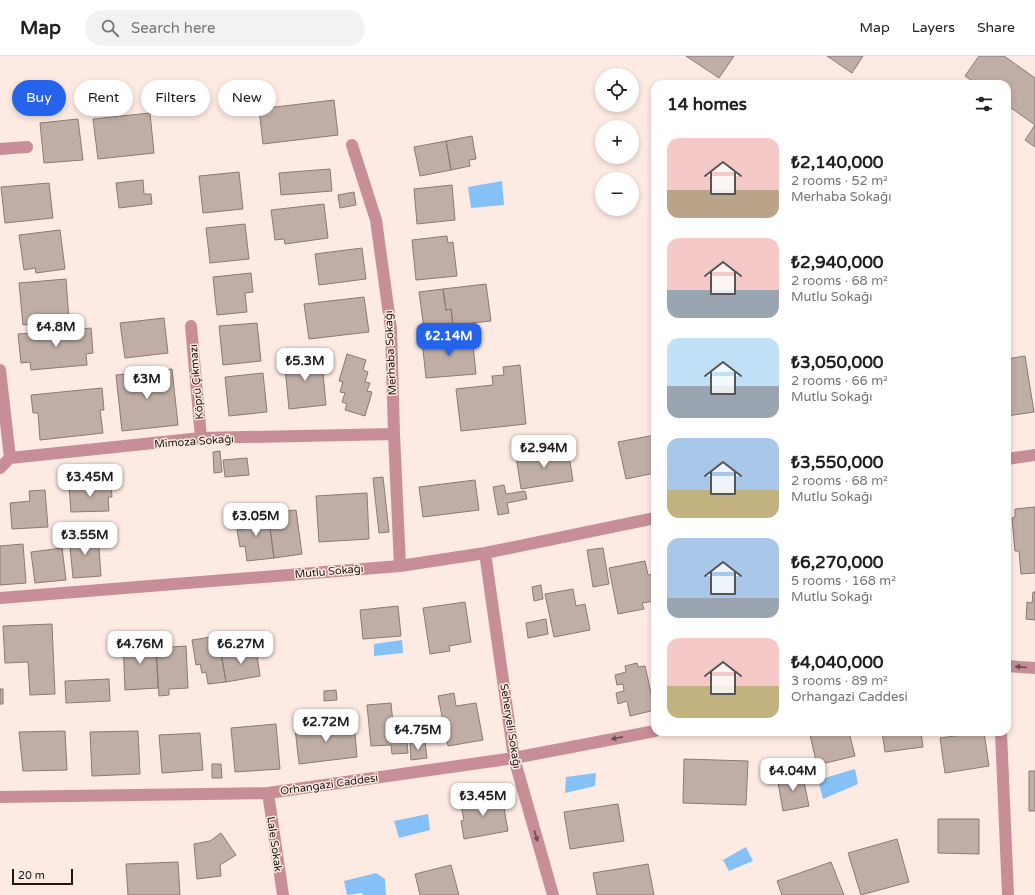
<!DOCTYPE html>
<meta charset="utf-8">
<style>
:root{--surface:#fff;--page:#f2f2f2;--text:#202124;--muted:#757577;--line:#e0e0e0;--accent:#2563eb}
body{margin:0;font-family:"Varela Round",sans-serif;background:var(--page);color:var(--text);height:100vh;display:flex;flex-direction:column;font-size:15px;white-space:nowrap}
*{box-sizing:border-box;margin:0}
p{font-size:13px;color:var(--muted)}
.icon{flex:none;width:22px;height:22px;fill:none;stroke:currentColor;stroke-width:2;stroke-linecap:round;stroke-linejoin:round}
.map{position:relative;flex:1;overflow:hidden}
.details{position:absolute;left:651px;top:24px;width:360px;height:656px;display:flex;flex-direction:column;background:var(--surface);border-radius:12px;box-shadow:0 2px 6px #0003}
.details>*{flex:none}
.top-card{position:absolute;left:12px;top:24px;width:380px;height:36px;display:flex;gap:8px}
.controls{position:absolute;left:595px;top:12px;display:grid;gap:8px}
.controls a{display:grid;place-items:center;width:44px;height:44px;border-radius:50%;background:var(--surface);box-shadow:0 2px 6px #0003;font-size:20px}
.scale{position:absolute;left:12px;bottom:10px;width:61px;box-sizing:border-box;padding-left:4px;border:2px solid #1d1714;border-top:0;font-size:11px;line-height:14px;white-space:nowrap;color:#1d1714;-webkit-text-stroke:3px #fdeae2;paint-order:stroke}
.price{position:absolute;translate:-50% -34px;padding:0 9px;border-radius:8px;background:#fff;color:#222;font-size:13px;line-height:26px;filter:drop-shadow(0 1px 2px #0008)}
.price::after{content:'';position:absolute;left:50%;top:24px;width:12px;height:9px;margin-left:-6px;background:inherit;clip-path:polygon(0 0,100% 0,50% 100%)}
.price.on{background:var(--accent);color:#fff}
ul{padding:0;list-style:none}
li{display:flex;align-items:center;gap:12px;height:100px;padding:0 16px}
li span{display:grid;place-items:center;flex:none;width:112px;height:80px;border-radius:12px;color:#555}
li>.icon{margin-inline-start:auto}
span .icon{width:48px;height:48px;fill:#fffc;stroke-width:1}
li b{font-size:17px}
h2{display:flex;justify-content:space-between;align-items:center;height:48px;padding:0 16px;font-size:17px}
.pill{padding:0 14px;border-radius:18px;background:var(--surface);box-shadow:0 2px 6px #0003;font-size:14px;line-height:36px}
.pill.on{background:var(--accent);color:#fff}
header{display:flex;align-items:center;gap:24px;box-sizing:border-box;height:56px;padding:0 20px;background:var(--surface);border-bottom:1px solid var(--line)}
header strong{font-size:19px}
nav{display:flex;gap:22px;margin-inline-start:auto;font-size:14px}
.search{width:280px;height:36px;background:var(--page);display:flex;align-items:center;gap:10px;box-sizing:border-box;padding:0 14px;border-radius:22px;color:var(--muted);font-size:15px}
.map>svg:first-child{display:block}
</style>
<header>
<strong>Map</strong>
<div class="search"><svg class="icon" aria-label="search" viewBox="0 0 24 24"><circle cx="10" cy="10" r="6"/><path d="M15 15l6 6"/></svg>Search here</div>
<nav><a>Map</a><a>Layers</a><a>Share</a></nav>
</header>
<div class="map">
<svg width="1035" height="839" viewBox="0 0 1035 839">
<rect width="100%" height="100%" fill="#fdeae2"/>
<path fill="#85c0f7" d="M502 125 504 149 471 152 468 131Z
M402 584 403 597 374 600V588Z
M855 713 858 728 823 743 818 724Z
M596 717 595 730 565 737 566 721Z
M428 758 430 774 399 782 394 765Z
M746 791 753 805 729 815 723 804Z
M376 817 385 823 386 839H363L362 837 347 839 344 825Z"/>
<path fill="#c0aea6" stroke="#8b7a72" d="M686 0H734L719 22Z
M827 0H863L852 17Z
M979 0H1004L1035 22V69L1007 49V28H977L965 20Z
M334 44 338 79 263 88 259 53Z
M150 57 154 97 98 103 93 63Z
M78 63 83 104 44 107 40 67Z
M1035 69V91L1025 84Z
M472 80 476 103 469 104 470 110 451 114 446 85Z
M446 85 451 114 420 120 414 91Z
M330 113 332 135 281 139 279 117Z
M239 116 243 153 203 157 199 120Z
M143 124 144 138H151L152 148 119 152 116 127Z
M49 127 53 162 5 167 1 131Z
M452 129 455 164 417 168 414 133Z
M354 136 356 149 340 152 338 139Z
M324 148 328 182 285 188 284 183 275 184 271 154Z
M245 168 249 203 210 207 206 172Z
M60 174 65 213 36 217 35 212 24 214 19 179Z
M447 180 448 187 453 186 457 220 416 224 412 184Z
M362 192 366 223 319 229 315 198Z
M251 217 253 236 245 237 247 256 217 259 213 221Z
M66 223 69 264 23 269 19 227Z
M486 228 491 265 453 269 451 253 446 254 443 233Z
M443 233 446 254 451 253 453 269 424 273 419 236Z
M364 241 369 276 309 283 304 248Z
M164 262 168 297 125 302 120 267Z
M257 267 261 305 223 309 219 270Z
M91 272 93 297 86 298 87 309 31 314 30 306 21 307 18 278Z
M472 279 476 318 426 322 422 284Z
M347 298 366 304 363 314 368 316 365 326 370 327 367 335 372 336 365 360 345 354 347 348 342 346 345 337 340 336 343 326 339 325Z
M313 299 314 307 322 306 326 349 289 353 284 301Z
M1025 300 1034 356 1007 360V303Z
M520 309 526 368 461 375 456 333 493 329 492 320 504 319 503 311Z
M172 313 178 369 122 375 116 319Z
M263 317 267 356 229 360 225 321Z
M102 332 104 354H100L103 377 40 384 38 357H33L31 339Z
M655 379V417L626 423 618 386Z
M568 393 573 425 521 433 516 400Z
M220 395 222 416 214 417 213 396Z
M247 402 249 419 225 421 223 404Z
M383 421 389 476 379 477 373 422Z
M475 424 479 454 423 461 419 431Z
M111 428 112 441H108L109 455 71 456 69 430Z
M504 429 506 438 525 435 527 443 507 447 509 457 498 459 493 431Z
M45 434 48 471 12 473 10 447 30 445 29 435Z
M367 437 369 483 319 486 316 440Z
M1035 451V517L1021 518 1019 495H1015L1012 462 1015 461V453Z
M296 454 302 498 274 502 268 457Z
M268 457 274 502 247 505 245 490 240 491 237 474 243 473 241 461Z
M98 478 101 520 73 522 69 480Z
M23 488 26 527 0 529V490Z
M62 492 66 524 35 527 31 496Z
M603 492 609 528 593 531 587 494Z
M645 505 648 519 655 518V545L642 547 644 553 618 558 609 512Z
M541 529 543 543 534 545 532 531Z
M573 533 576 550 585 548 590 574 554 581 545 538Z
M1033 536H1035V564L1026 563 1027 546 1032 547Z
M465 546 471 586 449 590 450 595 430 598 423 552Z
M398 550 401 580 363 583 360 554Z
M546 563 548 578 528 582 526 567Z
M52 568 55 638 30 639 28 606 5 607 3 570Z
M218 580 226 626 208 628 206 616 202 617 200 608 196 609 192 584Z
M144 583V588L156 587 158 632 125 634 123 584Z
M186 590 188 632 169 633V639L159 640 156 592Z
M256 592 260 620 226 626 221 597Z
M637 607 638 611 645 610 652 641H655V654L630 660 627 645 618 648 616 637 624 635 623 628 617 629 615 619 626 616 625 610Z
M109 623 110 645 66 647 65 625Z
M0 633H3V648H0Z
M336 634 337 644 324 645V635Z
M454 637 456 650 476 647 483 684 448 690 438 640Z
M391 647 393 668 411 666 413 685 407 686 408 697 392 698 391 689 371 690 367 649Z
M354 666 357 701 299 708 295 672Z
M276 668 280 713 235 716 231 672Z
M65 675 67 714 23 715 19 676Z
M138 675 140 718 92 720 90 676Z
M824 676H849L855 700 817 709 810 679Z
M882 676H921L923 691 885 696Z
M984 676 989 710 945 717 940 682Z
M200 677 203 714 162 717 159 679Z
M425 685 427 702 411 704 410 687Z
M684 703 748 705 746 749 683 747Z
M212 708H221L222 722H212Z
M1029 715H1035V755H1029Z
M802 716 809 750 783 755 777 721Z
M496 738 498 752H504L508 775 464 783 461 765 464 764 460 745Z
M618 748 624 785 570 793 564 756Z
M938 763H979V798L938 797Z
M221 777 236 799 220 809 221 820 197 823 194 788 210 785Z
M897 783 909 826 861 839 848 797Z
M178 806 180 839H128L126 808Z
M831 806 844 839H782L777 825Z
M648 808 654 839H597L593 817Z
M451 809 459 839H420L415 818Z"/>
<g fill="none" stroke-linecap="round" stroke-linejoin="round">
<path stroke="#c88e97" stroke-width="12" d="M352 89 376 164 391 273 394 378 400 510
M0 93 27 91
M191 270 201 382
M0 314 10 402
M1007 403 1035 399
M0 412 10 402 201 382 394 378
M485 497 514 702 553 839
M0 542 400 510 485 497 655 462
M1007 610 1035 612
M1001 676 1008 839
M268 737 283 839
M0 741 268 737 514 702 655 675"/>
</g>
<defs><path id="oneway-solid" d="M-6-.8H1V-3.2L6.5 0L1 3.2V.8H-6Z"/></defs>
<g fill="#6a4d4f">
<use href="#oneway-solid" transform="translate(1021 611) rotate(-175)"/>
<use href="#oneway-solid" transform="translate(617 682) rotate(169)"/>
<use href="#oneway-solid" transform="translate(536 780) rotate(74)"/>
</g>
<g text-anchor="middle" stroke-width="3" stroke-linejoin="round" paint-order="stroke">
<g font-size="11" fill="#1d1714" stroke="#fdeae2">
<text transform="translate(390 297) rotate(-93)" y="4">Merhaba Sokağı</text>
<text transform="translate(196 326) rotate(-95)" y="4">Köprü Çıkmazı</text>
<text transform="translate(194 385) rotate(-4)" y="4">Mimoza Sokağı</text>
<text transform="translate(329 515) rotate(-5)" y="4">Mutlu Sokağı</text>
<text transform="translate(511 670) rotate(81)" y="4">Seheryeli Sokağı</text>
<text transform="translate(329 728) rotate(-8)" y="4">Orhangazi Caddesi</text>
<text transform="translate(275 788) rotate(82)" y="4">Lale Sokak</text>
</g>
</g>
</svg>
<div class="controls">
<a><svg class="icon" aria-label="locate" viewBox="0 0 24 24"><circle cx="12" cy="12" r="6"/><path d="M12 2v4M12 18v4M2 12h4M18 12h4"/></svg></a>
<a>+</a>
<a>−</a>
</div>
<div class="scale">20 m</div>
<b class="price" style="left:56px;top:292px">₺4.8M</b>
<b class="price on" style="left:449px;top:301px">₺2.14M</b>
<b class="price" style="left:305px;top:326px">₺5.3M</b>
<b class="price" style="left:147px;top:344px">₺3M</b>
<b class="price" style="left:544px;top:413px">₺2.94M</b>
<b class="price" style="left:90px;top:442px">₺3.45M</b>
<b class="price" style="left:256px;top:481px">₺3.05M</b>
<b class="price" style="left:85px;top:500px">₺3.55M</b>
<b class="price" style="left:140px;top:609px">₺4.76M</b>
<b class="price" style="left:241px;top:609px">₺6.27M</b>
<b class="price" style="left:326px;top:687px">₺2.72M</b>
<b class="price" style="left:418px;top:695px">₺4.75M</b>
<b class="price" style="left:793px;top:736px">₺4.04M</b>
<b class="price" style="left:483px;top:761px">₺3.45M</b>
<div class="top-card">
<a class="pill on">Buy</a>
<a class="pill">Rent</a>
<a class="pill">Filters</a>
<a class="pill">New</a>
</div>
<section class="details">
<h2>14 homes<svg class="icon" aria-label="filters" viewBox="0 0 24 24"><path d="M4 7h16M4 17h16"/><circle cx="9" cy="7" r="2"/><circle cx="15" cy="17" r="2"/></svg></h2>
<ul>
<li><span style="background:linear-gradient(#f6c9c9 65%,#b9a48a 0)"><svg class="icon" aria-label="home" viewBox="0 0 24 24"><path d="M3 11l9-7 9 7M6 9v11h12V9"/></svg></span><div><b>₺2,140,000</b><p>2 rooms · 52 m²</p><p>Merhaba Sokağı</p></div></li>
<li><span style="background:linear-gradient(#f6c9c9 65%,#9aa5b1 0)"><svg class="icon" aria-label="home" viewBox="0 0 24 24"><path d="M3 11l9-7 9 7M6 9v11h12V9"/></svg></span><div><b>₺2,940,000</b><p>2 rooms · 68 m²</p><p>Mutlu Sokağı</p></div></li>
<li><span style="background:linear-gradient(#bfe0f5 60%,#9aa5b1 0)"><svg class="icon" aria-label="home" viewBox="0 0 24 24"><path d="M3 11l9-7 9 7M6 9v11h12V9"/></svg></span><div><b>₺3,050,000</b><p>2 rooms · 66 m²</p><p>Mutlu Sokağı</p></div></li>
<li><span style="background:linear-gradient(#a9c7e8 65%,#c2b280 0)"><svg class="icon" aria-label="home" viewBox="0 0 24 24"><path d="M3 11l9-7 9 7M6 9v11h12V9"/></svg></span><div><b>₺3,550,000</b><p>2 rooms · 68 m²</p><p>Mutlu Sokağı</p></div></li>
<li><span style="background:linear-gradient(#a9c7e8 75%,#9aa5b1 0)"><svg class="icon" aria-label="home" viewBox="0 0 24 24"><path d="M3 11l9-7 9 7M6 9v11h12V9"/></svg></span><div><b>₺6,270,000</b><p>5 rooms · 168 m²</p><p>Mutlu Sokağı</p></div></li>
<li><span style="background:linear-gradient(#f6c9c9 60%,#c2b280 0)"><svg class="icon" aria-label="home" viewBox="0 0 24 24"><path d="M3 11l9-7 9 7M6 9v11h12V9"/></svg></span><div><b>₺4,040,000</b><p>3 rooms · 89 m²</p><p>Orhangazi Caddesi</p></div></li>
</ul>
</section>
</div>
